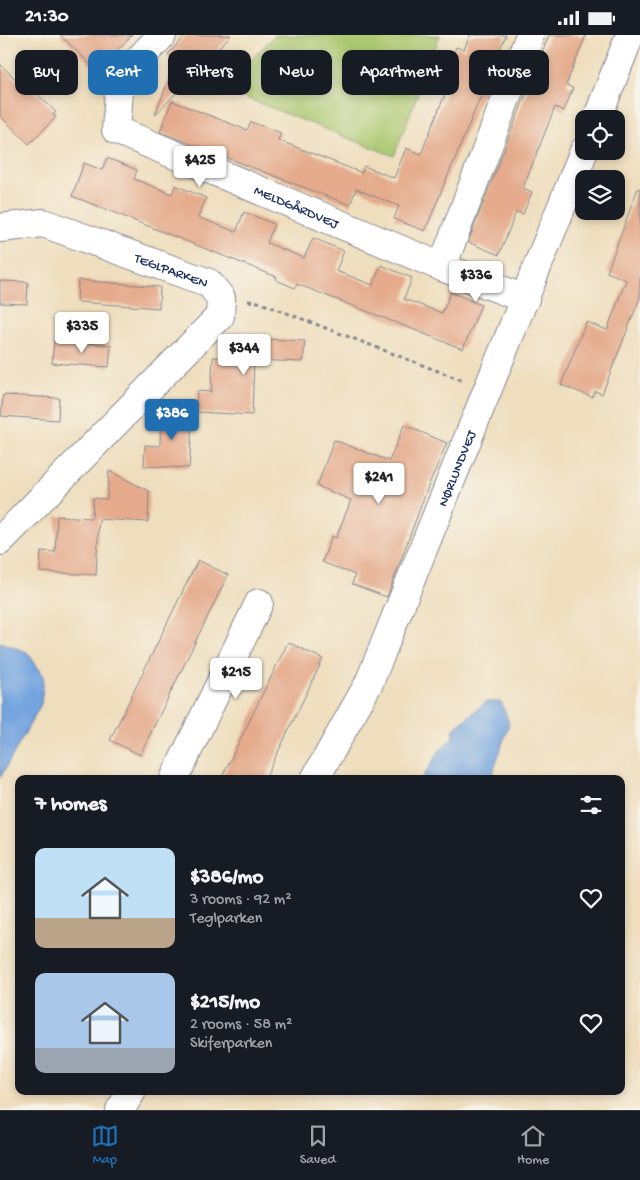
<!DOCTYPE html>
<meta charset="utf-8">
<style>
:root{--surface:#171b24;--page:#242831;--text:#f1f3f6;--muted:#9ea1a6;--line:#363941;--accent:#1f6fb2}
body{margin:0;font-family:"Gochi Hand",sans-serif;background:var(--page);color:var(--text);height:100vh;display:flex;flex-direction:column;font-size:19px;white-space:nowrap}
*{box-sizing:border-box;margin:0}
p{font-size:16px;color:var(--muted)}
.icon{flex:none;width:28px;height:28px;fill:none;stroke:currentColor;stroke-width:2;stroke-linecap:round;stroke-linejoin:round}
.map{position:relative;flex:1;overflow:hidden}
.sheet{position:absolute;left:15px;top:740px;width:610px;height:320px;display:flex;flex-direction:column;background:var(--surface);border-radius:10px;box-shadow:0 2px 8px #0003}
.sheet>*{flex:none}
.hud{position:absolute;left:15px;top:15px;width:610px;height:45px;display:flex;gap:10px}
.buttons{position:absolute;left:575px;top:75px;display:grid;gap:10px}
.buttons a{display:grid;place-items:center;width:50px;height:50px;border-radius:10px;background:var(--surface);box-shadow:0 2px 8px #0003;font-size:25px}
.price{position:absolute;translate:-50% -42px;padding:0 11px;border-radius:5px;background:#fff;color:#222;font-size:16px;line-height:32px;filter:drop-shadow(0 1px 2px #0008)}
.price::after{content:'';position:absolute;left:50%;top:30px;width:15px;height:11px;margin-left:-8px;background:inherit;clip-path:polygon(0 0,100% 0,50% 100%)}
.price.active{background:var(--accent);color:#fff}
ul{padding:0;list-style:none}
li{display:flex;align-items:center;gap:15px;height:125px;padding:0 20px}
li span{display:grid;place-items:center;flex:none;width:140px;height:100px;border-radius:10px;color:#555}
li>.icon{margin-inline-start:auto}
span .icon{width:60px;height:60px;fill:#fffc;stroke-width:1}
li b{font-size:21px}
h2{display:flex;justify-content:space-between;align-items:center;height:60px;padding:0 20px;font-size:21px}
.chip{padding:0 18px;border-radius:10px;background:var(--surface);box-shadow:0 2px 8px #0003;font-size:18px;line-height:45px}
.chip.active{background:var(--accent);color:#fff}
.status{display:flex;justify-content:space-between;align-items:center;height:35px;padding:0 25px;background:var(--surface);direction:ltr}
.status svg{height:14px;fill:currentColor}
.menu{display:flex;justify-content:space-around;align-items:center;height:70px;border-top:1px solid var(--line);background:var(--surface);font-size:14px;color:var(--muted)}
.menu a{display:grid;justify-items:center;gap:2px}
.menu .active{color:var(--accent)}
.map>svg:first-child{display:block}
</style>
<div class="status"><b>21:30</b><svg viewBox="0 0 49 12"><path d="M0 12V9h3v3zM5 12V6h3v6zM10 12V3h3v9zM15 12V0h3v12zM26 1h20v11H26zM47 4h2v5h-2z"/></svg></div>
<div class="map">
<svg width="640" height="1075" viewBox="0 0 640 1075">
<rect width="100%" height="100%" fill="#f7f3e8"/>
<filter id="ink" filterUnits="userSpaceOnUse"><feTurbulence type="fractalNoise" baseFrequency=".02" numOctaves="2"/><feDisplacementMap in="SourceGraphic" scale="10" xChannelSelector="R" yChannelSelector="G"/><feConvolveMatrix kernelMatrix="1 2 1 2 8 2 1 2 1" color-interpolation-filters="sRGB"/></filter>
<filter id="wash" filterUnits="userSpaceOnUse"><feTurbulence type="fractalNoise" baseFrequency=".0096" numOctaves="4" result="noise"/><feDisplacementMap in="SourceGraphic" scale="20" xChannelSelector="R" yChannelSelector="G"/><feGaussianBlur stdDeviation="1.12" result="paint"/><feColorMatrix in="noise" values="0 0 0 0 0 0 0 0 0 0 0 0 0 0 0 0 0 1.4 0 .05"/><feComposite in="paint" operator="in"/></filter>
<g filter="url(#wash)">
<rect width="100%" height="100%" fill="#efdebd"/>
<path fill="#acc86f" stroke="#647c66" d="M275 0H440L394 121 223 54Z"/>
<path fill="#75a5df" stroke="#486a9e" d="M0 607 27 617 44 641 41 669 0 743Z
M486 667H501L509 688 491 744H422L440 715 453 702 454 694Z"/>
<g id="blocks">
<path fill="#e5ab8c" d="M60 0H132L104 29 99 23 92 31Z
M186 0H231L155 80 176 26 168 19Z
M470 0H506L425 196 394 184 399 171 356 154 350 170 160 97 172 66 247 95 251 87 281 98 278 105 362 138 364 131 394 143 406 113 421 119 454 37 447 34 456 12 464 15Z
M549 0H586L566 50 573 53 564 76 555 72 523 153 532 157 523 179 516 177 499 220 468 207Z
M0 29 29 57 32 54 56 77 53 80 56 82 29 109 0 81Z
M107 123 137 135 134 144 172 159 175 150 206 163 198 182 236 197 244 177 274 189 267 208 304 223 313 203 344 216 336 236 373 250 381 230 412 243 404 264 442 278 451 257 481 270 463 314 297 249 295 253 276 245 277 242 72 161 84 128 102 135Z
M638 153 640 154V263L602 359 595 356 592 362 561 350 586 287 607 295 626 245 607 237Z
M78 245 160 252 159 273 77 267Z
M0 246 28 247 27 269 0 268Z
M248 303 305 306 303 327 254 325 252 380 196 377 197 356 211 357 213 322 247 324Z
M54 306 111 310 109 332 52 328Z
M3 360 59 363 58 385 1 381Z
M161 375 193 377 189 433 144 431 145 410 160 411Z
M404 390 447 408 429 449 387 562 352 549 355 540 322 527 332 501 336 503 351 465 317 451 334 405 389 426Z
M109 436 149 456 148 487 99 484 96 540 40 537 41 516 55 517 57 481 92 483 93 463 107 464Z
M198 525 228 540 140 720 110 705Z
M288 607 323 624 265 744H221Z"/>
</g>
</g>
<g filter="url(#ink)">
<use href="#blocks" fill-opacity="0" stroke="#85868e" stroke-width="1"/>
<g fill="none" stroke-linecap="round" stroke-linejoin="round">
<defs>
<g id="minor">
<path id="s1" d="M162 0 120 44 116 95 442 232 525 264"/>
<path d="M597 84 630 0"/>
<path id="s2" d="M0 193 43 188 209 248 221 263 220 281 0 506"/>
<path d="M442 232 530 0"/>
<path d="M174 744 259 568"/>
<path id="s3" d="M315 744 369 648 584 116"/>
<path d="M120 1075 132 1056"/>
</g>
</defs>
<use href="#minor" stroke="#85868e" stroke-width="30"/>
<path stroke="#85868e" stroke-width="3" stroke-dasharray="4 4" stroke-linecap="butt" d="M248 266 258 267 464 346"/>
<use href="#minor" stroke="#fff" stroke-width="28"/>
</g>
</g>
<g text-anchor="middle" stroke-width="4" stroke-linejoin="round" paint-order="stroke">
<g font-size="14" fill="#1b2f5e" stroke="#f7f3e8">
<text dy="5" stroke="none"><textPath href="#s1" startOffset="308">MELDGÅRDVEJ</textPath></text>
<text dy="5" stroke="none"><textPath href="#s2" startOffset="180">TEGLPARKEN</textPath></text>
<text dy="5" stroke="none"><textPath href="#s3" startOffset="342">NØRLUNDVEJ</textPath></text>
</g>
</g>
</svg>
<div class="buttons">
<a><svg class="icon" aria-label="locate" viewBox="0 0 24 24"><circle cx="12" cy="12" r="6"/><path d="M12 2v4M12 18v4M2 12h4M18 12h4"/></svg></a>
<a><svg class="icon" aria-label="layers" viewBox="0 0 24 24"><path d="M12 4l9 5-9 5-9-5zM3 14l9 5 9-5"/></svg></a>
</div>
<b class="price" style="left:200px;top:153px">$425</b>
<b class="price" style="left:476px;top:268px">$336</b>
<b class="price" style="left:82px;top:319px">$335</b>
<b class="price" style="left:244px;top:341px">$344</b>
<b class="price active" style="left:172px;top:406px">$386</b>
<b class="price" style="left:379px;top:470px">$241</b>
<b class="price" style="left:236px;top:665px">$215</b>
<div class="hud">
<a class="chip">Buy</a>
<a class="chip active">Rent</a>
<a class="chip">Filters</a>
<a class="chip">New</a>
<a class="chip">Apartment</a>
<a class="chip">House</a>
</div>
<section class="sheet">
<h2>7 homes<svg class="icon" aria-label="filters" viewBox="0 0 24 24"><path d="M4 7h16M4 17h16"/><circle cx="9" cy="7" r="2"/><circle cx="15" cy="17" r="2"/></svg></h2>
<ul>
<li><span style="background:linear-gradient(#bfe0f5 70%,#b9a48a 0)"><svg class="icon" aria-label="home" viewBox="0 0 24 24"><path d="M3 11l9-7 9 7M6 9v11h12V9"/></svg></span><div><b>$386/mo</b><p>3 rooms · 92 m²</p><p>Teglparken</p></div><svg class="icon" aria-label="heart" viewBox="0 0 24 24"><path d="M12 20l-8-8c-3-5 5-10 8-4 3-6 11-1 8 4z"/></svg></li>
<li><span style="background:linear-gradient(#a9c7e8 75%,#9aa5b1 0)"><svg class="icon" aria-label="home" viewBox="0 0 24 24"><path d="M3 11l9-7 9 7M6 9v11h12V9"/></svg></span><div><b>$215/mo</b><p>2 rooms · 58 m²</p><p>Skiferparken</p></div><svg class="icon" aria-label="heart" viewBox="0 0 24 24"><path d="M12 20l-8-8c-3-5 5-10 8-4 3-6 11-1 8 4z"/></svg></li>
</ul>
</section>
</div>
<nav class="menu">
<a class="active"><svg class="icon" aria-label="map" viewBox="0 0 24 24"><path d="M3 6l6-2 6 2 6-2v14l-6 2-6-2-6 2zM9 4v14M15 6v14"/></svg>Map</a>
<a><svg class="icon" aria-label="saved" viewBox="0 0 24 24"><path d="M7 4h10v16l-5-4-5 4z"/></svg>Saved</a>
<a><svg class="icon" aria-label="home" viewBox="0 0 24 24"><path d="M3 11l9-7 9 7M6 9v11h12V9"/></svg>Home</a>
</nav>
